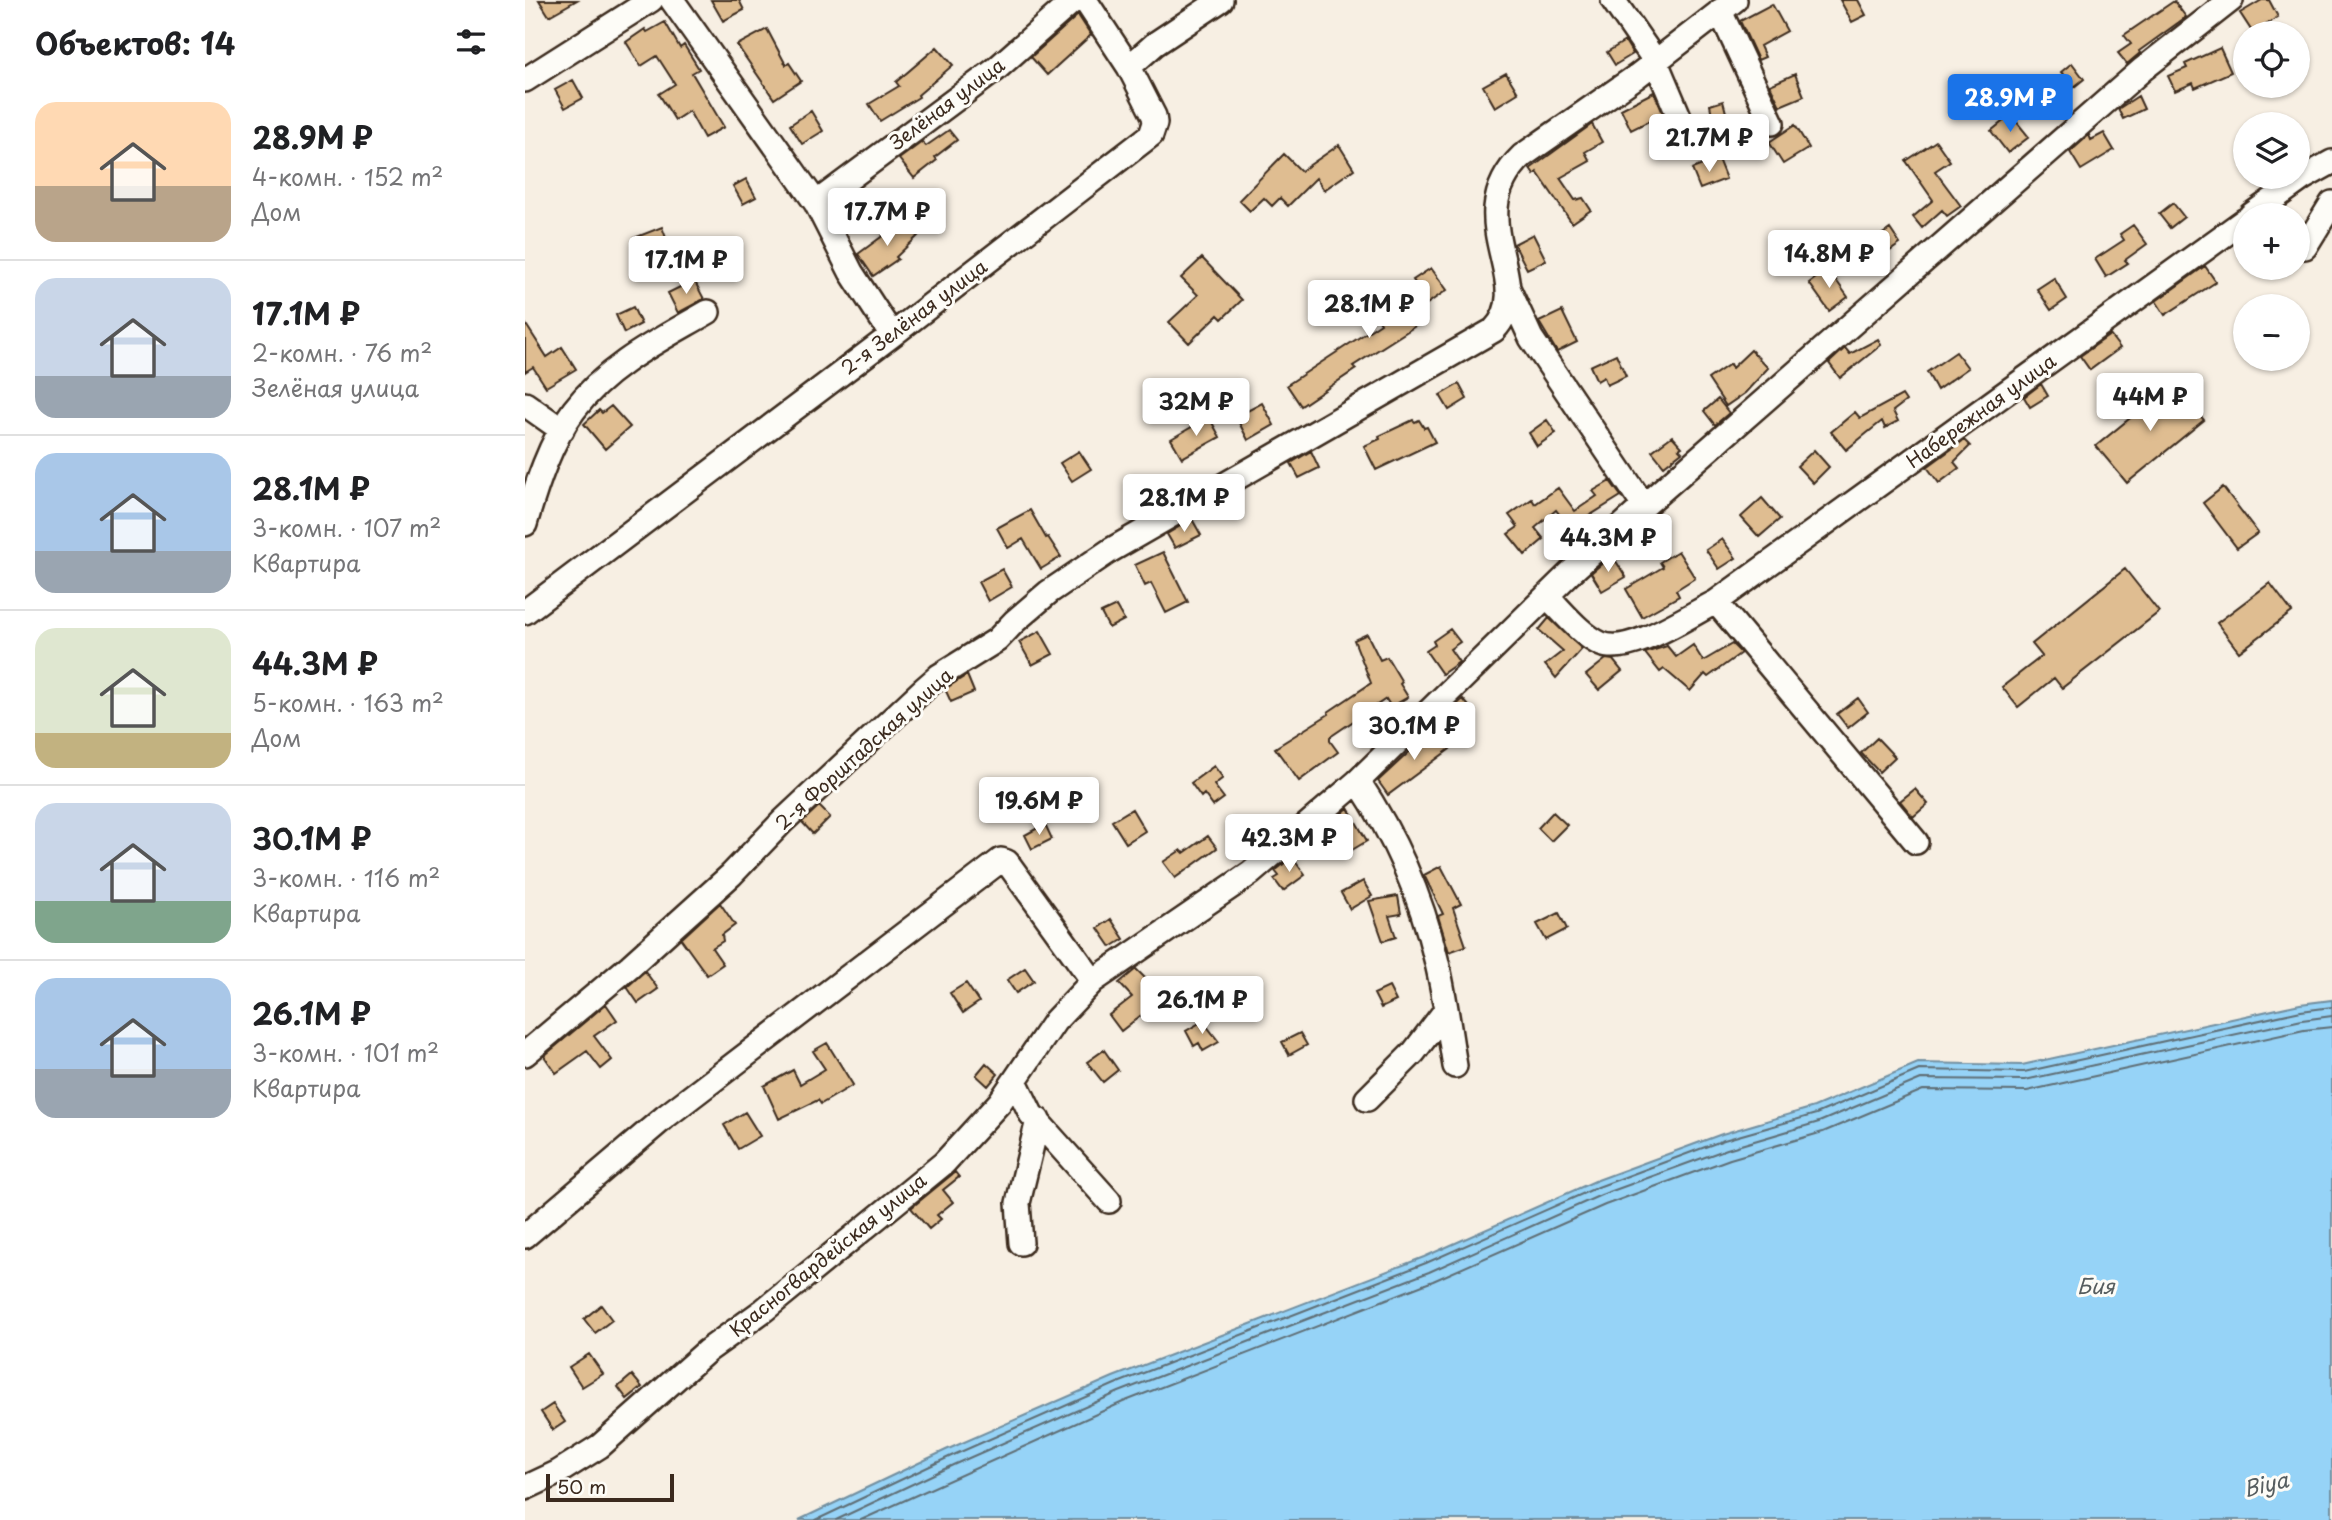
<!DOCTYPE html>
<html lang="ru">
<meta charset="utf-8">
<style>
:root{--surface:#fff;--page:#f2f2f2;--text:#202124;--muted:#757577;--line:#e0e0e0;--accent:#1a73e8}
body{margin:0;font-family:"Playpen Sans",sans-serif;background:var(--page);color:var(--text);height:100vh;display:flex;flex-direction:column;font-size:26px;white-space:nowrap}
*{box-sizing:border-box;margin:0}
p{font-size:23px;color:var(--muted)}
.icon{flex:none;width:38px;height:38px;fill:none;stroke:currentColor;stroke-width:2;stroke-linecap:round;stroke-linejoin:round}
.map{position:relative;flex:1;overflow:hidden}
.sheet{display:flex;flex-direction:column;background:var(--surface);width:525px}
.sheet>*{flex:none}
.tools{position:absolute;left:1708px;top:21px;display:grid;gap:14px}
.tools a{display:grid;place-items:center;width:77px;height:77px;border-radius:50%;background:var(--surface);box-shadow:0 2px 5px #0004;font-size:35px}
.scale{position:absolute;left:21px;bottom:18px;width:128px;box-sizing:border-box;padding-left:7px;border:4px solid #3b2a1e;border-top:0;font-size:19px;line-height:24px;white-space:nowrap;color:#3b2a1e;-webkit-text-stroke:5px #fdfcf7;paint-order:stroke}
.price{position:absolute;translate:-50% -60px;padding:0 16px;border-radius:7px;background:#fff;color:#222;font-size:23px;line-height:46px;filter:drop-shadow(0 2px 4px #0008)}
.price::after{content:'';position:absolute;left:50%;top:42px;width:21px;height:16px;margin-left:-10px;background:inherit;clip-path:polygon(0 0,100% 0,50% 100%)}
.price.current{background:var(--accent);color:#fff}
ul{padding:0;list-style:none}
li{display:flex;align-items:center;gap:21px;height:175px;padding:0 35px}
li+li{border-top:2px solid var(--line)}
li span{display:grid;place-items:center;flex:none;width:196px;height:140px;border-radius:21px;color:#555}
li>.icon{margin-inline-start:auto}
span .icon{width:84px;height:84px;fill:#fffc;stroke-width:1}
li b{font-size:30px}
h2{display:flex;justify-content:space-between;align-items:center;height:84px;padding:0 35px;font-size:30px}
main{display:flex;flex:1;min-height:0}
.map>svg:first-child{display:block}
</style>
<main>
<section class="sheet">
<h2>Объектов: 14<svg class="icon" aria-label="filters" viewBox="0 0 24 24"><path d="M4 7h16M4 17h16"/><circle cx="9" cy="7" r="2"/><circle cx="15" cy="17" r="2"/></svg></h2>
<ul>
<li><span style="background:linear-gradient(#ffd9b3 60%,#b9a48a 0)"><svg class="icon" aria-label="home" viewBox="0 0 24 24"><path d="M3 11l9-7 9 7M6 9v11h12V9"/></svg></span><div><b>28.9M ₽</b><p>4-комн. · 152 m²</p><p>Дом</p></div></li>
<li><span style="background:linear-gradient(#c9d6e8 70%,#9aa5b1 0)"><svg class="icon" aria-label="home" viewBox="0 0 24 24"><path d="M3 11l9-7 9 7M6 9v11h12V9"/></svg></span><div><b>17.1M ₽</b><p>2-комн. · 76 m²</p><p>Зелёная улица</p></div></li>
<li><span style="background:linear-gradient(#a9c7e8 70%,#9aa5b1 0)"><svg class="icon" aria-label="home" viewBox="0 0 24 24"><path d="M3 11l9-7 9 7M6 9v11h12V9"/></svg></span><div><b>28.1M ₽</b><p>3-комн. · 107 m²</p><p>Квартира</p></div></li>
<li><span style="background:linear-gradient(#dfe7d0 75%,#c2b280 0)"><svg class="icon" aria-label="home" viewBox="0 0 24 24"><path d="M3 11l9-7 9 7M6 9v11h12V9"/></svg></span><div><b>44.3M ₽</b><p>5-комн. · 163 m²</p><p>Дом</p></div></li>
<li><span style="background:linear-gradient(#c9d6e8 70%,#7fa58c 0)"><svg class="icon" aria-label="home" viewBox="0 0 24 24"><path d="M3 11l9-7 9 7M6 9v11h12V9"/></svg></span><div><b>30.1M ₽</b><p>3-комн. · 116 m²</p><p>Квартира</p></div></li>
<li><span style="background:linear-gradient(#a9c7e8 65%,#9aa5b1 0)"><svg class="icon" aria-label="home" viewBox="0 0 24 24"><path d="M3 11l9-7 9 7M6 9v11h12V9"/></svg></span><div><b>26.1M ₽</b><p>3-комн. · 101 m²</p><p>Квартира</p></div></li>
</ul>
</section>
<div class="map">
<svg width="1807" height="1520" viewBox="0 0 1807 1520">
<rect width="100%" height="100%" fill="#f7efe3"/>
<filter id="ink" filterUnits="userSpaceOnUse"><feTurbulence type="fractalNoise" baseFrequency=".0143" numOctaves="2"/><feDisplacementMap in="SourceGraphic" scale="14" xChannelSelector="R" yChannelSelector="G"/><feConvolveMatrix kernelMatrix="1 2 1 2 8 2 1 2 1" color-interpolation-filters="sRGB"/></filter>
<g filter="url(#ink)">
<path fill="#96d3f7" stroke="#728fa0" stroke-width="2" d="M1807 1000V1520H274L421 1450 588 1377 899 1257 1070 1181 1197 1134 1289 1107 1393 1063 1497 1065 1775 1004Z"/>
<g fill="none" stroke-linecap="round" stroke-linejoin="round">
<path stroke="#5f6e75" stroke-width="2" d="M291 1520 424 1457 590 1384 901 1263 1073 1187 1199 1140 1291 1114 1394 1070 1499 1072 1776 1011 1807 1007
M311 1520 428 1465 594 1392 904 1272 1076 1195 1202 1149 1294 1122 1396 1079 1500 1080 1777 1020 1807 1016
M336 1520 598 1402 908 1281 1080 1205 1205 1159 1298 1132 1398 1090 1502 1091 1779 1030 1807 1027"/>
</g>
<path fill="#dfbd91" stroke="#3b2a1e" stroke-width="2" d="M14 0H52L24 16Z
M186 0H214L219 10 198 21Z
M1315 0H1333L1341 15 1327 22Z
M1737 0H1744L1753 17 1728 33 1715 13Z
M1649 1 1661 17 1614 51 1615 53 1602 64 1593 53 1606 44 1599 35Z
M1247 4 1262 31 1235 46 1240 57 1233 60 1215 21Z
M553 15 566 35 522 75 506 57Z
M140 22 155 48 159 45 174 69 167 73 199 127 179 138 164 111 150 120 134 94 150 84 132 56 116 66 101 42 120 29 122 32Z
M242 29 261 65 264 63 276 81 249 99 212 45Z
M1100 41 1108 54 1090 65 1082 52Z
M412 47 428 65 393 95 394 97 355 121 344 104 374 86 371 82Z
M1695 48 1706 72 1670 88 1668 83 1650 91 1643 76 1662 68 1660 64Z
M1547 63 1559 79 1549 87 1536 72Z
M981 73 993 93 970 107 958 86Z
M1270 74 1279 96 1255 106 1245 85Z
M48 80 58 98 40 108 30 90Z
M1129 92 1148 137 1135 140 1130 118 1106 130 1096 109Z
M1613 96 1619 109 1598 119 1593 109Z
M1198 101 1204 124 1177 131 1173 118 1187 115 1185 105Z
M286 111 298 131 277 144 265 125Z
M1486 115 1504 137 1483 153 1466 131Z
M1067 124 1077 142 1060 152 1065 161 1035 178 1050 200 1058 198 1066 210 1047 223 1012 172 1009 175 1005 169Z
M1270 125 1284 148 1258 164 1244 142Z
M424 130 432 140 410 157 412 160 389 178 374 159 397 142 401 146Z
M1579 133 1589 150 1556 170 1545 152 1564 135 1566 140Z
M1411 141 1425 161 1410 171 1436 206 1422 216 1417 210 1397 228 1388 217 1408 200 1381 161Z
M814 145 829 169 799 190 791 178 763 206 755 198 747 206 739 198 725 211 714 200 759 154 776 171Z
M1193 159 1201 179 1175 189 1167 169Z
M221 179 231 197 218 204 208 186Z
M1648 203 1659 217 1645 228 1634 214Z
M378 221 393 236 371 257 373 259 348 276 333 254Z
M1608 225 1622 244 1600 260 1603 263 1581 277 1570 259 1599 240 1595 234Z
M137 227 148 257 130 265 125 252 116 255 109 238Z
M1365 229 1375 244 1362 253 1352 238Z
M1008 234 1021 260 1002 269 989 244Z
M677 258 717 300 697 319 693 315 664 343 644 322 673 295 656 278Z
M1680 266 1691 282 1640 315 1631 301Z
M906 268 922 290 886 315 892 325 828 366 831 369 776 406 762 385 856 323 851 314 894 289 888 280Z
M1303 269 1323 297 1304 311 1284 283Z
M1529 278 1542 299 1526 310 1512 289Z
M169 280 179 299 153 313 143 293Z
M108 307 116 324 99 333 91 315Z
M1037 311 1052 342 1032 352 1014 322Z
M0 323 22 357 37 347 51 369 21 387 8 367 0 372Z
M1585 335 1595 348 1565 370 1555 356Z
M1353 339 1356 345 1315 378 1304 363 1320 348 1325 354Z
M1226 350 1243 368 1220 393 1201 406 1183 379 1205 364 1207 368Z
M1431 352 1443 368 1412 390 1402 372Z
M1091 354 1101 376 1082 385 1079 377 1072 381 1065 366Z
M1648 383 1679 420 1602 483 1571 446Z
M934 384 942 399 924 410 915 395Z
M1516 384 1523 396 1505 407 1499 397Z
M1377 395 1381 401 1368 411 1373 421 1360 428 1357 421 1321 450 1306 432 1330 412 1335 418Z
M1193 399 1204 413 1190 425 1179 411Z
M737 403 749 425 723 440 711 417Z
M86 406 105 427 80 449 59 424 74 410 77 413Z
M684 417 695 437 657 458 646 439Z
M888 420 890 422 894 420 899 428 902 427 910 442 851 470 839 446 855 439 854 436Z
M1022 420 1031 433 1012 446 1004 433Z
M1147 436 1157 447 1154 449 1157 452 1139 466 1127 451Z
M1439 440 1445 446 1429 462 1434 468 1414 483 1402 467Z
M1289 450 1304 467 1288 483 1272 466Z
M554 451 566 469 547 481 535 463Z
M786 451 794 468 774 478 766 463Z
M1085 481 1096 496 1048 526 1044 519 1040 522 1031 510 1010 528 1019 539 1000 555 983 534 993 527 984 515 1007 499 1010 504 1033 488 1050 511 1072 496 1068 491Z
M1698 487 1733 533 1712 548 1678 503Z
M1237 498 1255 519 1234 537 1216 517Z
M505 510 521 538 523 537 536 557 516 569 498 539 483 548 472 528Z
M667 519 676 535 650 548 642 534Z
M1197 539 1211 558 1194 569 1181 550Z
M1153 551 1170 578 1151 590 1154 596 1117 617 1101 589 1138 567 1135 562Z
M638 552 663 602 641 613 626 583 620 586 610 565Z
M1087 555 1101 577 1077 591 1066 573Z
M477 569 487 587 463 601 453 582Z
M1600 569 1634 612 1537 688 1529 678 1493 707 1477 687 1517 656 1507 644Z
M1745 583 1767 612 1714 652 1692 623Z
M591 606 599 620 584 628 576 613Z
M1024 618 1057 649 1031 678 1020 665 1038 651 1014 630Z
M925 629 935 642 925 649 934 662 917 674 901 651 910 645 908 641Z
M515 631 528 654 507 665 494 642Z
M842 634 855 660 862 657 877 682 875 684 883 697 866 707 861 699 805 737V741L813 752 774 781 750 748 804 714 803 712 846 683 829 640Z
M1207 644 1216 653 1183 677 1180 674 1165 691 1139 669 1135 672 1120 653 1142 646 1151 657 1168 645 1178 661Z
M1081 659 1088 660 1097 671 1074 690 1061 675Z
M442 675 449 692 426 702 420 689Z
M1333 698 1343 712 1323 728 1312 714Z
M938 699 948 711 934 722 925 711Z
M909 729 925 749 863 795 853 781Z
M1352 738 1370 757 1354 772 1336 753Z
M689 766 698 778 689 785 699 798 688 806 679 794 676 797 666 783Z
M1390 789 1403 804 1388 817 1375 801Z
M294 806 305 817 288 834 277 822Z
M823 808 842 841 822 853 812 838 817 834 808 821Z
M607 809 620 831 601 843 587 821Z
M1028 812 1042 825 1026 841 1013 828Z
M520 824 527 839 507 849 500 835Z
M683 836 692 848 650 878 638 862 656 850 659 853Z
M767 857 780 875 758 891 749 879 754 876 750 871Z
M916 866 936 904 928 908 941 946 924 952 913 916 918 914 899 875Z
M838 881 847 896 825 909 816 893Z
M873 896 876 914 864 916 871 937 858 941 844 901Z
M195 903 210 925 197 935 198 941 187 948 198 964 182 975 156 939Z
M1034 913 1042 929 1021 940 1012 924Z
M586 919 599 939 586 947 573 928Z
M500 968 509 981 491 993 482 980Z
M611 969 645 1003 634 1013 628 1006 596 1031 584 1015 607 997 594 983Z
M120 971 133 989 113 1003 102 987Z
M441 983 454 1002 438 1013 425 993Z
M864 987 871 1001 856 1008 849 994Z
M81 1004 92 1020 69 1036 87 1060 76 1069 62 1051 31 1073 19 1056Z
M678 1021 694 1042 678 1051 674 1043 669 1046 661 1031Z
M775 1033 782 1045 764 1055 757 1042Z
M302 1043 328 1085 296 1104 293 1100 254 1119 239 1086 268 1070 275 1084 300 1069 288 1051Z
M579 1050 593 1070 578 1082 562 1062Z
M461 1063 473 1074 463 1086 451 1075Z
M220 1112 235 1136 213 1149 199 1125Z
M430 1172 434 1177 418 1190 428 1202 412 1215 416 1219 404 1229 386 1208Z
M76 1305 87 1320 70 1333 59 1319Z
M64 1354 78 1374 57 1387 44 1367Z
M107 1375 117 1387 102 1399 93 1387Z
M28 1404 40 1422 28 1430 16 1412Z"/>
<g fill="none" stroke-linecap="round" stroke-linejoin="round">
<defs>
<path id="minor" d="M147 0 291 203 326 272 367 335
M560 0 604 67
M1088 0 1131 62 1164 140
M1195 11 1247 123
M0 80 126 0
M291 203 470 70 549 0
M1726 215 1778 178 1807 162
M1780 247 1807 203
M984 290 1006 338 1119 506
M0 404 37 430
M0 524C11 486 25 442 49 410 83 365 135 340 183 312
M1023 597C1038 612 1056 635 1076 644 1105 656 1164 615 1191 602L1720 220
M1191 602 1391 842
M0 612 367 335 626 135 630 123 629 116 604 67 630 44 696 0
M833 781C869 835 896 896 911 959 920 994 924 1031 930 1066
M0 1054 105 966 206 875 257 822 399 689 414 676 472 640 490 621 524 592 586 550 969 330C1014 283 932 219 997 156L1112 76 1210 0
M490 1081 506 1114 584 1201
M842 1099 889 1052 921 1010
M0 1236 140 1117 476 860 482 862 568 981
M496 1243 493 1203 513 1120
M0 1488 32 1473 75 1446 182 1351 239 1310 419 1163 475 1102 530 1021 568 981 726 873 833 781 1045 573 1119 506 1618 69 1706 0"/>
</defs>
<use href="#minor" stroke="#3b2a1e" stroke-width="28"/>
<use href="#minor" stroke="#fdfcf7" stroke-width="23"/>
</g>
</g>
<g text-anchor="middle" stroke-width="6" stroke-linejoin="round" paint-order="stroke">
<g font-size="19" fill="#3b2a1e" stroke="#fdfcf7">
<text transform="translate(422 104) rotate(-37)" y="7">Зелёная улица</text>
<text transform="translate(389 317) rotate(-37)" y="7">2-я Зелёная улица</text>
<text transform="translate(1456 411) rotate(-36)" y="7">Набережная улица</text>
<text transform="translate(339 749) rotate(-42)" y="7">2-я Форштадская улица</text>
<text transform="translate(303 1255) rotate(-39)" y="7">Красногвардейская улица</text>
</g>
<g font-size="21" font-style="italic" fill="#565d5f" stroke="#fdfcf7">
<text x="1571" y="1294">Бия</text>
<text transform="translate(1741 1485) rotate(-13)" y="7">Biya</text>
</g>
</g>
</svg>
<div class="tools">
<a><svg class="icon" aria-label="locate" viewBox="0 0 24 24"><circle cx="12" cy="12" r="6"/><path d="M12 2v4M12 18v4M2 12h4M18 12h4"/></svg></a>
<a><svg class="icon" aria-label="layers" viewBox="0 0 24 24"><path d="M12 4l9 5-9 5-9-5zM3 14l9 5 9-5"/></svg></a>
<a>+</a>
<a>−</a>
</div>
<div class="scale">50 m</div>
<b class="price current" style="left:1485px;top:134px">28.9M ₽</b>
<b class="price" style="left:1184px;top:174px">21.7M ₽</b>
<b class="price" style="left:362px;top:248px">17.7M ₽</b>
<b class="price" style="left:1304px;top:290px">14.8M ₽</b>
<b class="price" style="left:161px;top:296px">17.1M ₽</b>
<b class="price" style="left:844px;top:340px">28.1M ₽</b>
<b class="price" style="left:1625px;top:433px">44M ₽</b>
<b class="price" style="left:671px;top:438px">32M ₽</b>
<b class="price" style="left:659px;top:534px">28.1M ₽</b>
<b class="price" style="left:1083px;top:574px">44.3M ₽</b>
<b class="price" style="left:889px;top:762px">30.1M ₽</b>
<b class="price" style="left:514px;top:837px">19.6M ₽</b>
<b class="price" style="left:764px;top:874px">42.3M ₽</b>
<b class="price" style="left:677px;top:1036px">26.1M ₽</b>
</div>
</main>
